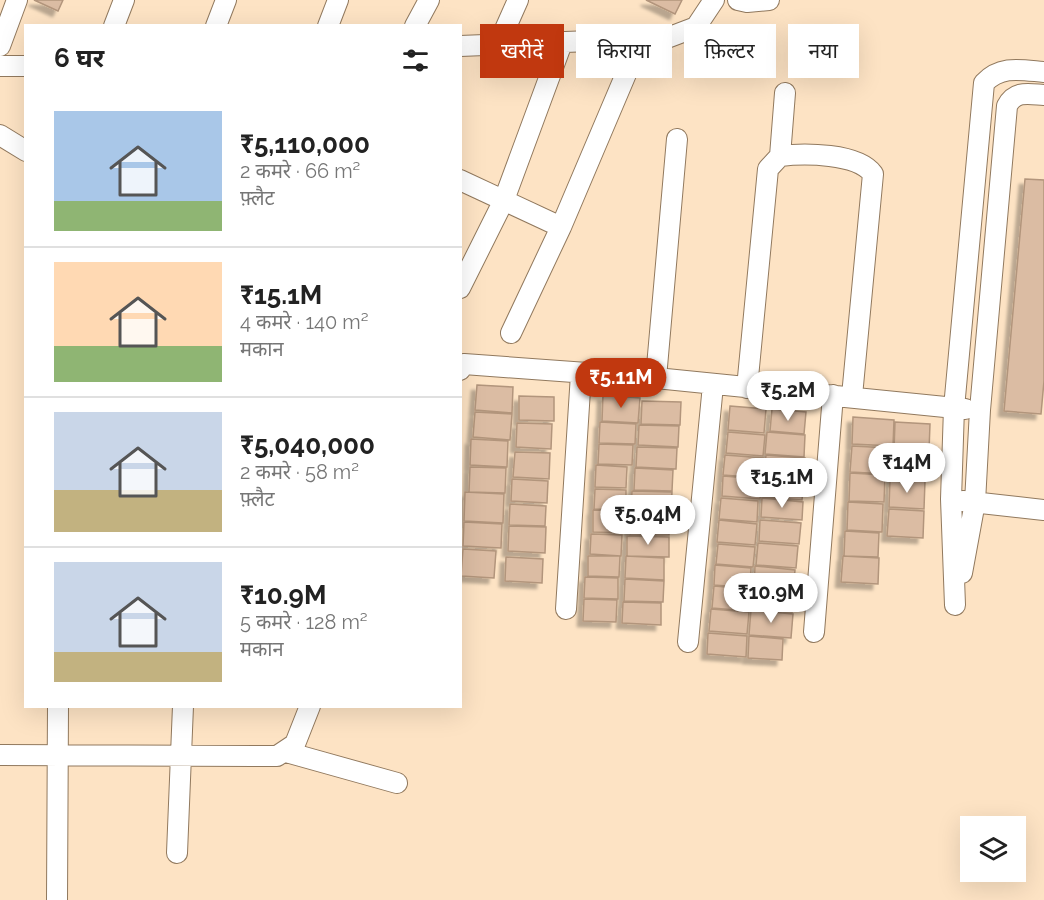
<!DOCTYPE html>
<html lang="hi">
<meta charset="utf-8">
<style>
:root{--surface:#fff;--page:#f2f2f2;--text:#222;--muted:#767676;--line:#e0e0e0;--accent:#c1380f}
body{margin:0;font-family:Raleway,"Noto Sans Devanagari",sans-serif;background:var(--page);color:var(--text);height:100vh;display:flex;flex-direction:column;font-size:22px;white-space:nowrap}
*{box-sizing:border-box;margin:0}
p{font-size:20px;color:var(--muted)}
.icon{flex:none;width:33px;height:33px;fill:none;stroke:currentColor;stroke-width:2;stroke-linecap:round;stroke-linejoin:round}
.map{position:relative;flex:1;overflow:hidden}
.sheet{position:absolute;left:24px;top:24px;width:438px;height:684px;display:flex;flex-direction:column;background:var(--surface);border-radius:0px;box-shadow:0 6px 24px #0002}
.sheet>*{flex:none}
.top-card{position:absolute;left:480px;top:24px;width:474px;height:54px;display:flex;gap:12px}
.buttons{position:absolute;left:960px;top:816px;display:grid;gap:12px}
.buttons a{display:grid;place-items:center;width:66px;height:66px;border-radius:0px;background:var(--surface);box-shadow:0 6px 24px #0002;font-size:30px}
.price{position:absolute;translate:-50% -51px;padding:0 14px;border-radius:21px;background:#fff;color:#222;font-size:20px;line-height:39px;filter:drop-shadow(0 2px 3px #0008)}
.price::after{content:'';position:absolute;left:50%;top:36px;width:18px;height:14px;margin-left:-9px;background:inherit;clip-path:polygon(0 0,100% 0,50% 100%)}
.price.active{background:var(--accent);color:#fff}
ul{padding:0;list-style:none}
li{display:flex;align-items:center;gap:18px;height:150px;padding:0 30px}
li+li{border-top:2px solid var(--line)}
li span{display:grid;place-items:center;flex:none;width:168px;height:120px;border-radius:0px;color:#555}
li>.icon{margin-inline-start:auto}
span .icon{width:72px;height:72px;fill:#fffc;stroke-width:1}
li b{font-size:26px}
h2{display:flex;justify-content:space-between;align-items:center;height:72px;padding:0 30px;font-size:26px}
.pill{padding:0 21px;border-radius:0px;background:var(--surface);box-shadow:0 6px 24px #0002;font-size:21px;line-height:54px}
.pill.active{background:var(--accent);color:#fff}
.map>svg:first-child{display:block}
</style>
<div class="map">
<svg width="1044" height="900" viewBox="0 0 1044 900">
<defs>
<filter id="shadow"><feDropShadow dx="-5.5" dy="5.5" stdDeviation="1.5" flood-color="#0004"/></filter>
</defs>
<rect width="100%" height="100%" fill="#fde3c4"/>
<path fill="#dbbca3" stroke="#b2957c" stroke-width="1.5" filter="url(#shadow)" d="M34 0H63L58 11Z
M646 0H682L675 14Z
M1025 179 1044 180V381L1041 414 1004 411Z
M477 385 513 387 512 413 475 410Z
M603 395 640 398 638 423 602 421Z
M519 396 554 397V421L519 420Z
M642 401 681 402 680 425 641 424Z
M730 406 766 409 764 433 728 430Z
M772 409 806 412 804 434 770 431Z
M475 412 512 414 510 440 473 437Z
M853 417 894 420 893 446 852 444Z
M600 422 636 424 635 444 599 443Z
M895 422 930 424 929 451 894 450Z
M517 423 552 424 551 449 516 447Z
M639 425 679 426 678 447 638 445Z
M728 432 765 435 763 456 726 453Z
M767 432 805 435 804 457 765 454Z
M471 439 508 441 507 467 470 465Z
M599 444 633 445 632 465 598 464Z
M852 446 890 448 888 474 850 472Z
M637 447 677 448 676 469 636 467Z
M892 451 927 453 926 480 891 478Z
M515 452 550 453 549 479 513 477Z
M725 455 764 458 762 478 723 475Z
M766 455 805 458 803 478 764 475Z
M596 465 627 467 626 488 595 487Z
M470 467 506 468 505 493 469 492Z
M635 468 673 470 672 491 634 490Z
M850 473 885 475 884 502 849 501Z
M723 476 762 479 760 499 722 496Z
M764 477 804 480 802 500 762 497Z
M512 479 548 481 547 503 511 501Z
M890 480 925 481 924 509 889 507Z
M595 489 626 490V510L594 509Z
M632 491 672 492 671 512 631 511Z
M465 492 504 494 503 523 464 521Z
M721 498 758 501 757 522 719 519Z
M762 498 803 502 802 520 761 517Z
M848 502 883 504 882 532 847 530Z
M510 504 546 506 545 526 509 525Z
M889 509 924 511 923 538 887 536Z
M593 510 625 511 624 533 593 532Z
M631 513 670 514 669 535H630Z
M719 520 757 524 755 545 717 542Z
M760 520 801 523 799 544 759 541Z
M464 522 502 524 501 548 463 546Z
M509 526 546 527 545 553 508 551Z
M845 531 879 533 878 557 844 556Z
M591 534 622 535 621 556 590 554Z
M627 536 669 537V557L627 556Z
M758 543 798 546 796 568 756 565Z
M718 544 755 547 753 567 716 564Z
M463 549 496 551 494 578 461 576Z
M588 556H620L619 577 588 576Z
M626 556 664 558V580L625 578Z
M843 556 879 558 878 584 841 582Z
M506 557 543 559 542 583 505 581Z
M715 565 751 568 750 588 714 585Z
M755 566 795 570 793 591 754 588Z
M585 577 618 578V599L584 598Z
M625 579 664 581 663 602 624 601Z
M714 586 750 589 748 611 712 608Z
M754 590 793 593 792 612 752 609Z
M584 599 617 600 616 622 583 621Z
M623 602 661 603V625L622 623Z
M711 609 749 612 747 634 709 631Z
M751 610 793 614 791 638 749 635Z
M708 633 747 636 746 657 707 654Z
M749 636 783 639 782 660 748 658Z"/>
<g fill="none" stroke-linecap="round" stroke-linejoin="round">
<defs>
<path id="minor" d="M738 0 747 2 769 0
M114 26 124 0
M216 26 226 0
M328 26 338 0
M415 26 429 0
M498 45 518 0
M0 46 17 0
M460 46 667 38 696 27 714 0
M0 66H26
M0 135 26 151
M780 156 785 93
M460 180 561 227
M460 288 504 200 562 43
M511 333 561 227 640 41
M460 370 464 364 656 378 965 409
M656 378 677 139
M747 388 768 169 780 156C804 153 858 153 873 174L852 396
M963 501 1044 510
M962 573 975 502 980 410 1007 106C1015 90 1029 94 1044 95
M955 605 951 499 954 408 984 83C1001 65 1021 70 1044 72
M566 609 581 374
M814 632 833 395
M688 642 713 385
M286 752 397 783
M0 755 277 756 295 744 310 706
M177 853 183 706
M57 900 58 706"/>
</defs>
<use href="#minor" stroke="#91795e" stroke-width="22"/>
<use href="#minor" stroke="#fff" stroke-width="20"/>
</g>
</svg>
<div class="buttons">
<a><svg class="icon" aria-label="layers" viewBox="0 0 24 24"><path d="M12 4l9 5-9 5-9-5zM3 14l9 5 9-5"/></svg></a>
</div>
<b class="price active" style="left:621px;top:409px">₹5.11M</b>
<b class="price" style="left:788px;top:422px">₹5.2M</b>
<b class="price" style="left:907px;top:494px">₹14M</b>
<b class="price" style="left:782px;top:509px">₹15.1M</b>
<b class="price" style="left:648px;top:546px">₹5.04M</b>
<b class="price" style="left:771px;top:624px">₹10.9M</b>
<div class="top-card">
<a class="pill active">खरीदें</a>
<a class="pill">किराया</a>
<a class="pill">फ़िल्टर</a>
<a class="pill">नया</a>
</div>
<section class="sheet">
<h2>6 घर<svg class="icon" aria-label="filters" viewBox="0 0 24 24"><path d="M4 7h16M4 17h16"/><circle cx="9" cy="7" r="2"/><circle cx="15" cy="17" r="2"/></svg></h2>
<ul>
<li><span style="background:linear-gradient(#a9c7e8 75%,#8fb573 0)"><svg class="icon" aria-label="home" viewBox="0 0 24 24"><path d="M3 11l9-7 9 7M6 9v11h12V9"/></svg></span><div><b>₹5,110,000</b><p>2 कमरे · 66 m²</p><p>फ़्लैट</p></div></li>
<li><span style="background:linear-gradient(#ffd9b3 70%,#8fb573 0)"><svg class="icon" aria-label="home" viewBox="0 0 24 24"><path d="M3 11l9-7 9 7M6 9v11h12V9"/></svg></span><div><b>₹15.1M</b><p>4 कमरे · 140 m²</p><p>मकान</p></div></li>
<li><span style="background:linear-gradient(#c9d6e8 65%,#c2b280 0)"><svg class="icon" aria-label="home" viewBox="0 0 24 24"><path d="M3 11l9-7 9 7M6 9v11h12V9"/></svg></span><div><b>₹5,040,000</b><p>2 कमरे · 58 m²</p><p>फ़्लैट</p></div></li>
<li><span style="background:linear-gradient(#c9d6e8 75%,#c2b280 0)"><svg class="icon" aria-label="home" viewBox="0 0 24 24"><path d="M3 11l9-7 9 7M6 9v11h12V9"/></svg></span><div><b>₹10.9M</b><p>5 कमरे · 128 m²</p><p>मकान</p></div></li>
</ul>
</section>
</div>
